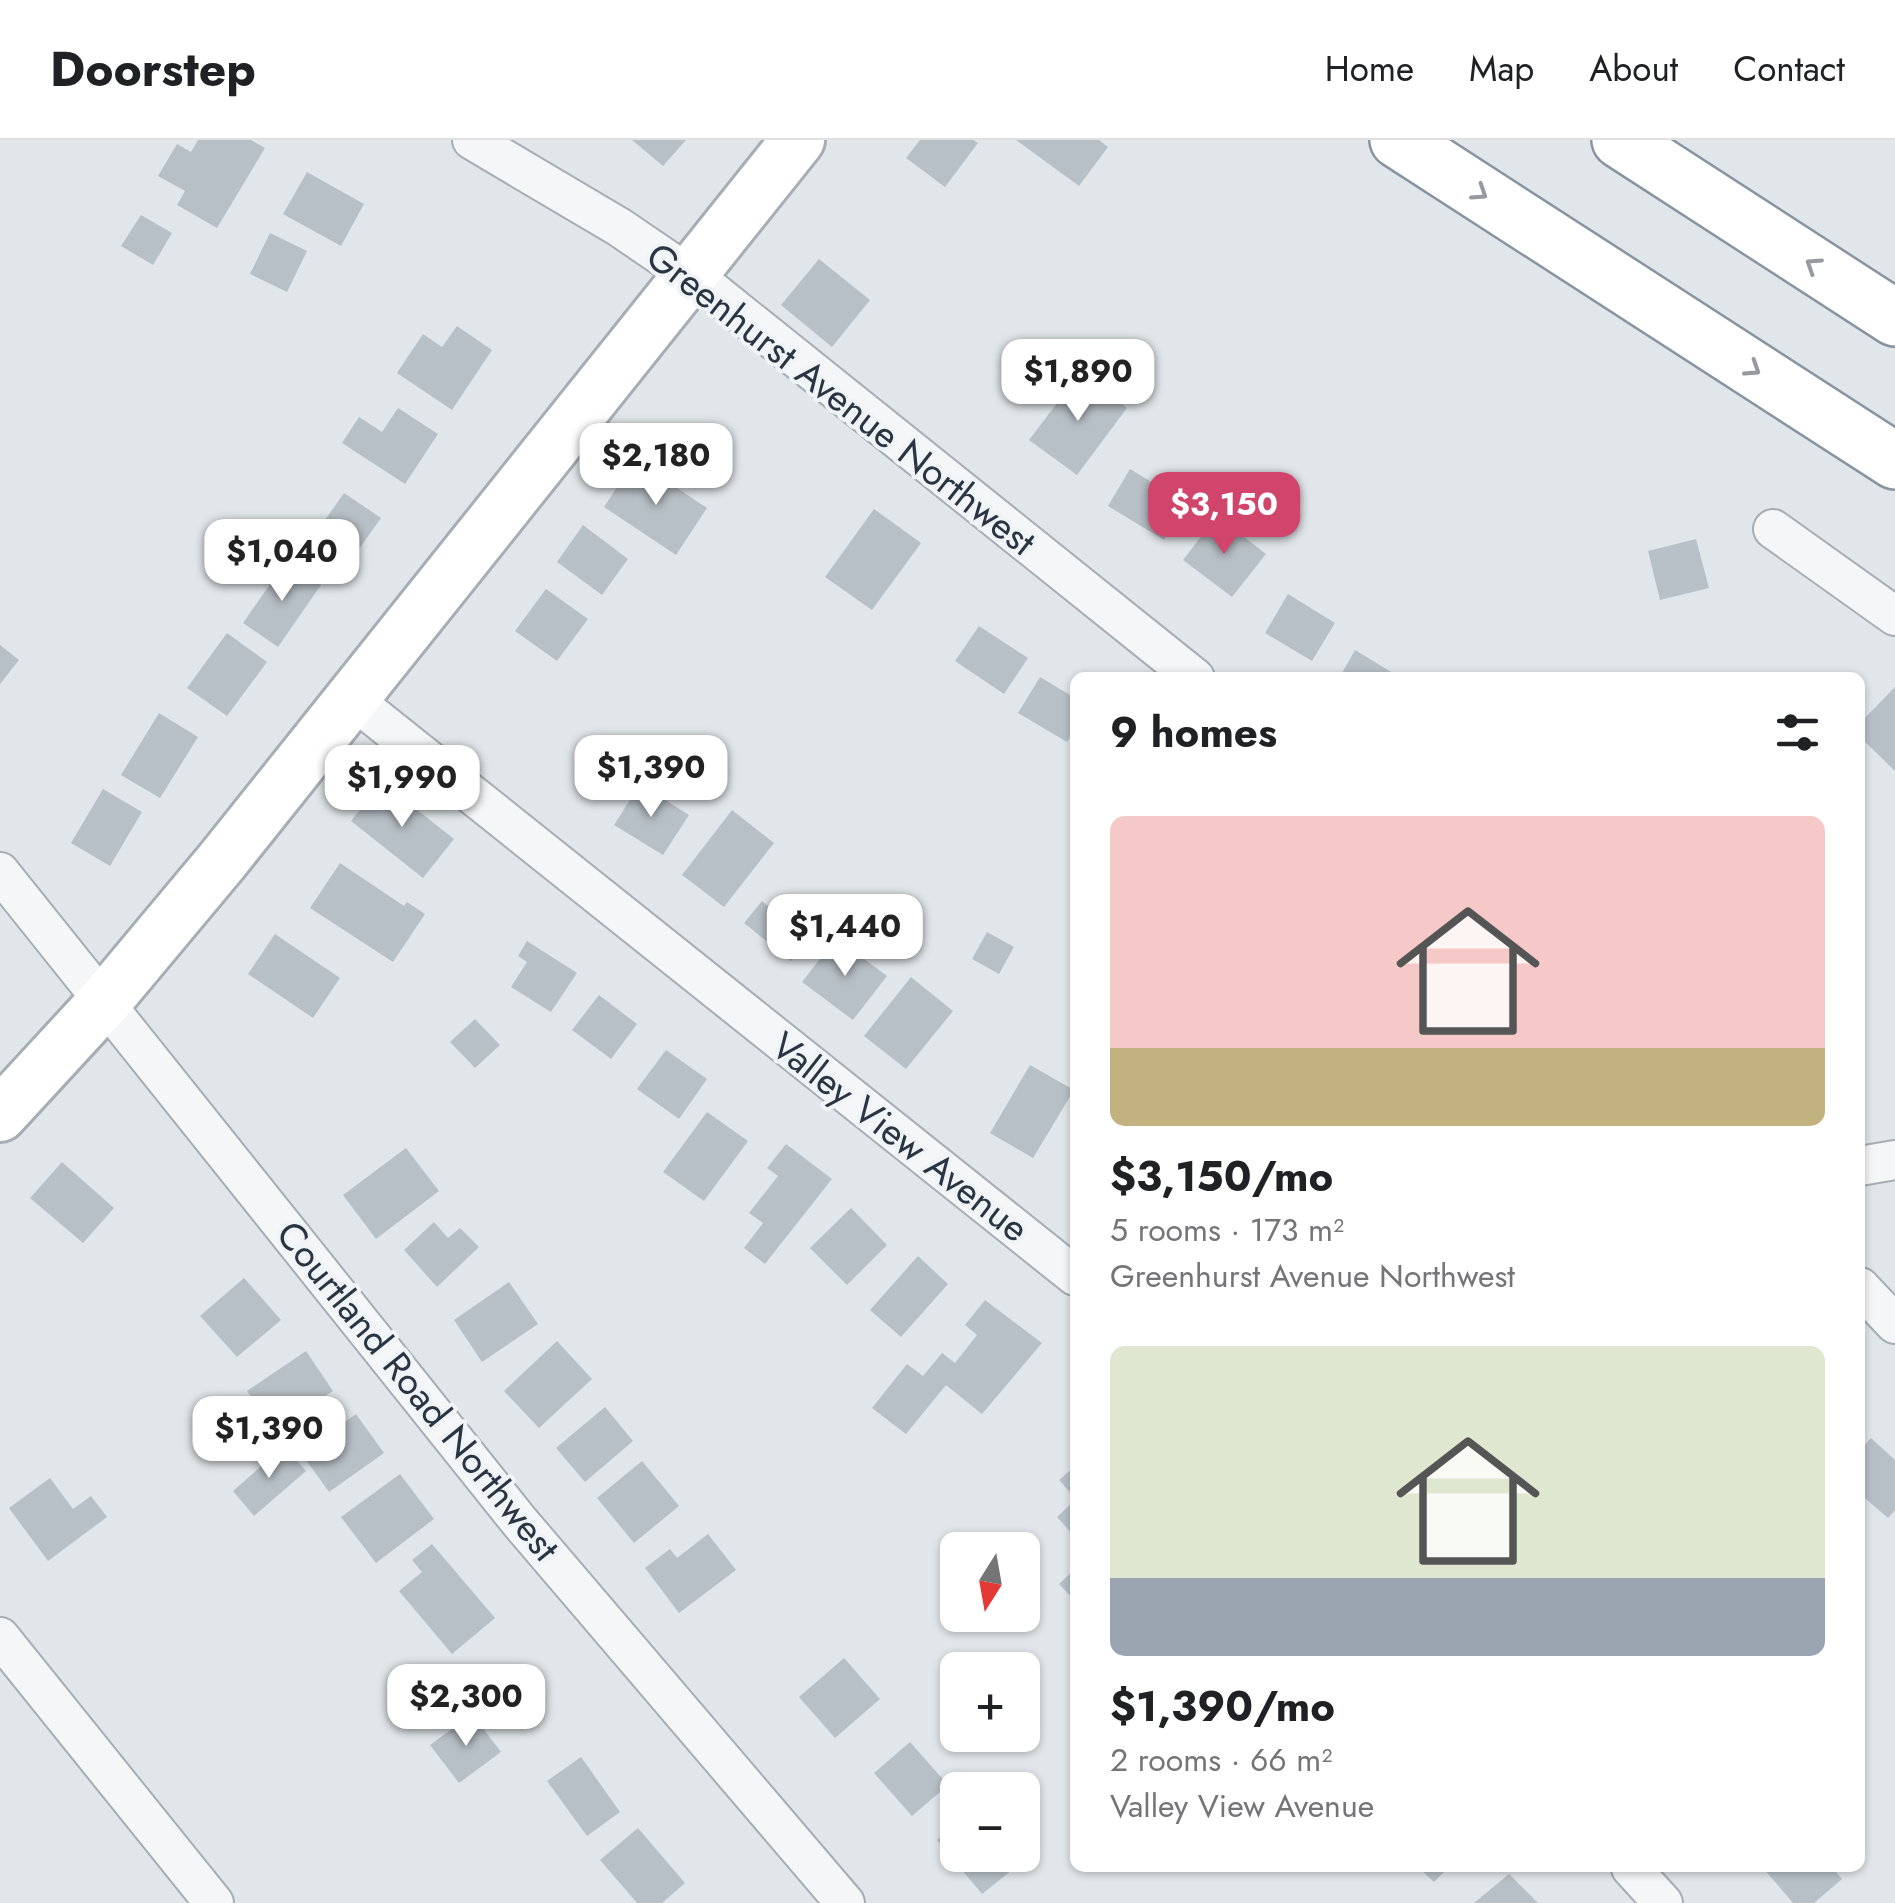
<!DOCTYPE html>
<meta charset="utf-8">
<style>
:root{--surface:#fff;--page:#f2f2f2;--text:#202124;--muted:#757577;--line:#e0e0e0;--accent:#d1446b}
body{margin:0;font-family:Jost,sans-serif;background:var(--page);color:var(--text);height:100vh;display:flex;flex-direction:column;font-size:38px;white-space:nowrap}
*{box-sizing:border-box;margin:0}
p{font-size:32px;color:var(--muted)}
.icon{flex:none;width:55px;height:55px;fill:none;stroke:currentColor;stroke-width:2;stroke-linecap:round;stroke-linejoin:round}
.map{position:relative;flex:1;overflow:hidden}
.side{position:absolute;left:1070px;top:532px;width:795px;height:1200px;display:flex;flex-direction:column;background:var(--surface);border-radius:15px;box-shadow:0 2px 8px #0004}
.side>*{flex:none}
.needle{width:65px;rotate:191deg}
.tools{position:absolute;left:940px;top:1392px;display:grid;gap:20px}
.tools a{display:grid;place-items:center;width:100px;height:100px;border-radius:15px;background:var(--surface);box-shadow:0 2px 8px #0004;font-size:50px}
.price{position:absolute;translate:-50% -85px;padding:0 22px;border-radius:20px;background:#fff;color:#222;font-size:32px;line-height:65px;filter:drop-shadow(0 2px 5px #0008)}
.price::after{content:'';position:absolute;left:50%;top:60px;width:30px;height:22px;margin-left:-15px;background:inherit;clip-path:polygon(0 0,100% 0,50% 100%)}
.price.active{background:var(--accent);color:#fff}
ul{padding:0;list-style:none}
li{display:grid;align-content:center;gap:20px;height:530px;padding:0 40px}
li span{display:grid;place-items:center;height:310px;border-radius:15px;color:#555}
li>.icon{margin-inline-start:auto}
span .icon{width:180px;height:180px;fill:#fffc;stroke-width:1}
li b{font-size:42px}
h2{display:flex;justify-content:space-between;align-items:center;height:120px;padding:0 40px;font-size:42px}
header{display:flex;align-items:center;gap:60px;box-sizing:border-box;height:140px;padding:0 50px;background:var(--surface);border-bottom:2px solid var(--line)}
header strong{font-size:48px}
nav{display:flex;gap:55px;margin-inline-start:auto;font-size:35px}
.map>svg:first-child{display:block}
</style>
<header>
<strong>Doorstep</strong>
<nav><a>Home</a><a>Map</a><a>About</a><a>Contact</a></nav>
</header>
<div class="map">
<svg width="1895" height="1763" viewBox="0 0 1895 1763">
<rect width="100%" height="100%" fill="#e1e6ea"/>
<path fill="#b8c0c7" d="M198 0H251L265 8 217 88 177 65 185 51 158 36 177 4 191 12Z
M632 0H686L663 26Z
M920 0H973L978 3 945 47 906 18Z
M1016 0H1099L1108 7 1079 46Z
M307 32 364 64 341 106 283 74Z
M141 75 172 93 153 125 121 106Z
M270 93 307 111 287 152 250 134Z
M819 119 870 160 832 207 781 165Z
M457 186 492 210 452 270 397 233 423 194 442 207Z
M1080 233 1127 268 1077 335 1029 300Z
M398 268 438 294 405 344 342 303 359 277 382 292Z
M635 320 707 368 676 415 604 367Z
M1130 329 1186 363 1164 400 1108 366Z
M344 353 381 378 344 430 308 404Z
M874 369 921 403 872 470 825 437Z
M1217 376 1266 414 1232 457 1183 420Z
M583 385 628 419 602 455 557 422Z
M1696 399 1709 448 1660 460 1648 411Z
M286 421 321 445 278 507 243 483Z
M546 449 588 479 557 521 515 491Z
M1288 454 1335 483 1312 521 1265 493Z
M979 486 1028 518 1004 554 955 521Z
M227 493 267 522 227 576 187 548Z
M0 505 19 520 0 544Z
M1355 510 1401 538H1339Z
M1040 537 1075 558V590L1067 602 1018 573Z
M1895 547V631L1860 597V583Z
M159 573 198 597 160 658 121 635Z
M382 642 454 699 423 738 351 681Z
M640 644 689 675 663 715 614 685Z
M103 649 142 672 110 726 71 703Z
M732 670 774 703 724 767 682 735Z
M340 723 404 766 407 762 425 774 393 822 310 768Z
M786 756 821 783 791 821 744 783 762 761 774 771Z
M987 792 1014 807 999 834 972 819Z
M275 794 340 838 313 878 248 834Z
M836 798 887 836 853 880 802 842Z
M527 801 577 833 551 872 511 847 527 822 518 816Z
M911 837 953 871 906 929 864 896Z
M599 855 637 884 611 919 572 890Z
M475 879 500 905 475 928 450 902Z
M666 910 707 939 679 979 637 949Z
M1030 925 1074 950 1033 1018 990 993Z
M707 972 748 1001 704 1061 663 1032Z
M786 1004 832 1039 765 1124 744 1108 763 1083 749 1073 778 1036 767 1028Z
M406 1008 439 1051 376 1099 343 1055Z
M62 1022 114 1068 83 1103 30 1058Z
M851 1068 887 1105 847 1145 810 1108Z
M434 1082 448 1098 460 1088 479 1107 437 1147 404 1110Z
M918 1116 948 1144 901 1197 870 1170Z
M244 1138 281 1180 237 1217 200 1176Z
M509 1142 538 1184 482 1222 454 1180Z
M985 1160 1042 1203 982 1274 946 1245 906 1294 872 1268 907 1224 923 1236 942 1213 955 1223 977 1195 965 1185Z
M557 1201 592 1239 539 1288 504 1251Z
M306 1211 333 1251 274 1290 247 1251Z
M605 1267 633 1301 585 1342 556 1308Z
M356 1274 384 1313 329 1352 301 1313Z
M1871 1298 1895 1320V1370L1888 1378 1860 1354V1310Z
M284 1306 306 1331 254 1376 233 1351Z
M642 1321 679 1366 634 1403 597 1358Z
M1075 1326V1358L1059 1340Z
M400 1334 434 1379 376 1423 341 1377Z
M50 1338 73 1369 91 1356 107 1377 48 1421 9 1368Z
M1075 1360V1397L1057 1377Z
M708 1394 736 1430 679 1473 645 1428 670 1409 677 1418Z
M432 1404 495 1478 452 1514 399 1451 422 1432 412 1420Z
M1075 1429V1461L1059 1444Z
M844 1518 880 1559 835 1598 799 1557Z
M472 1574 501 1612 459 1643 430 1605Z
M910 1602 948 1645 912 1676 874 1633Z
M581 1617 620 1672 587 1696 547 1641Z
M958 1682V1715H1016L1022 1722 982 1754 937 1700Z
M638 1688 685 1743 662 1763H637L600 1720Z
M1419 1728H1448L1434 1742Z
M1763 1728H1833L1842 1739 1814 1763H1793Z
M1509 1734 1538 1763H1474Z"/>
<g fill="none" stroke-linecap="round" stroke-linejoin="round">
<defs>
<path id="street" d="M472 0 619 87 710 149 1195 538
M1773 389 1895 476
M351 558 1075 1136
M0 732 519 1381 845 1763
M1860 1026 1895 1020
M1860 1147 1895 1184
M0 1497 214 1763
M1631 1728 1663 1763"/>
<path id="secondary" d="M0 975 105 861 222 721 798 0"/>
<path id="highway" d="M1398 0 1895 321
M1620 0 1895 178"/>
</defs>
<use href="#street" stroke="#a6adb4" stroke-width="42"/>
<use href="#secondary" stroke="#a6adb4" stroke-width="58"/>
<use href="#highway" stroke="#8895a1" stroke-width="60"/>
<use href="#street" stroke="#f4f6f8" stroke-width="38"/>
<use href="#secondary" stroke="#fff" stroke-width="52"/>
<use href="#highway" stroke="#fff" stroke-width="55"/>
</g>
<defs><path id="oneway-chevron" d="M-2-3.5L2.5 0L-2 3.5" fill="none" stroke-width="1.6" stroke-linecap="round" stroke-linejoin="round" transform="scale(2.5)"/></defs>
<g stroke="#949aa0">
<use href="#oneway-chevron" transform="translate(1480 53) rotate(33)"/>
<use href="#oneway-chevron" transform="translate(1813 125) rotate(-147)"/>
<use href="#oneway-chevron" transform="translate(1753 229) rotate(33)"/>
</g>
<g text-anchor="middle" stroke-width="8" stroke-linejoin="round" paint-order="stroke">
<g font-size="38" fill="#293542" stroke="#f1f4f7">
<text transform="translate(841 259) rotate(38)" y="13">Greenhurst Avenue Northwest</text>
<text transform="translate(900 997) rotate(38)" y="13">Valley View Avenue</text>
<text transform="translate(418 1251) rotate(51)" y="13">Courtland Road Northwest</text>
</g>
</g>
</svg>
<div class="tools">
<a><svg class="needle" viewBox="-14 -14 28 28"><path d="M0-13l5 13h-10z" fill="#e53935"/><path d="M0 13l5-13h-10z" fill="#757577"/></svg></a>
<a>+</a>
<a>−</a>
</div>
<b class="price" style="left:1078px;top:284px">$1,890</b>
<b class="price" style="left:656px;top:368px">$2,180</b>
<b class="price active" style="left:1224px;top:417px">$3,150</b>
<b class="price" style="left:282px;top:464px">$1,040</b>
<b class="price" style="left:651px;top:680px">$1,390</b>
<b class="price" style="left:402px;top:690px">$1,990</b>
<b class="price" style="left:845px;top:839px">$1,440</b>
<b class="price" style="left:269px;top:1341px">$1,390</b>
<b class="price" style="left:466px;top:1609px">$2,300</b>
<section class="side">
<h2>9 homes<svg class="icon" aria-label="filters" viewBox="0 0 24 24"><path d="M4 7h16M4 17h16"/><circle cx="9" cy="7" r="2"/><circle cx="15" cy="17" r="2"/></svg></h2>
<ul>
<li><span style="background:linear-gradient(#f6c9c9 75%,#c2b280 0)"><svg class="icon" aria-label="home" viewBox="0 0 24 24"><path d="M3 11l9-7 9 7M6 9v11h12V9"/></svg></span><div><b>$3,150/mo</b><p>5 rooms · 173 m²</p><p>Greenhurst Avenue Northwest</p></div></li>
<li><span style="background:linear-gradient(#dfe7d0 75%,#9aa5b1 0)"><svg class="icon" aria-label="home" viewBox="0 0 24 24"><path d="M3 11l9-7 9 7M6 9v11h12V9"/></svg></span><div><b>$1,390/mo</b><p>2 rooms · 66 m²</p><p>Valley View Avenue</p></div></li>
</ul>
</section>
</div>
